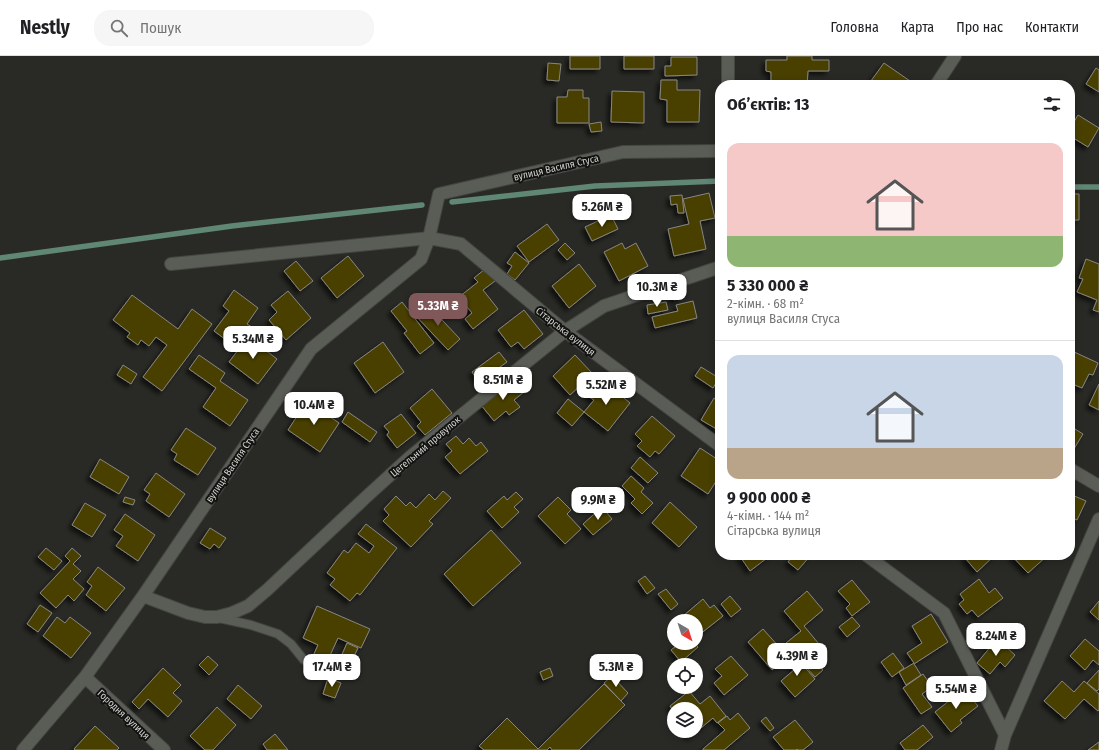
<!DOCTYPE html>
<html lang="uk">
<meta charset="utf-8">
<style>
:root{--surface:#fff;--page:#f6f6f6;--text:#202124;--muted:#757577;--line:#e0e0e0;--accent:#80585a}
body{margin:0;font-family:"Fira Sans Condensed",sans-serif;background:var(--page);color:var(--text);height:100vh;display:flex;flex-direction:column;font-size:15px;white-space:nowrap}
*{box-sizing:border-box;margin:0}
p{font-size:13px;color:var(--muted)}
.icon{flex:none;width:22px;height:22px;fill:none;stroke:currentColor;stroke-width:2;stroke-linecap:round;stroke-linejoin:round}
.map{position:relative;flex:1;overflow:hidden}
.details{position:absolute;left:715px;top:24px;width:360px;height:480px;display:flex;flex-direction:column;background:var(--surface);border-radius:16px;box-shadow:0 2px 10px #0003}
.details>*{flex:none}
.needle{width:26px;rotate:141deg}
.buttons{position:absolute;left:667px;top:558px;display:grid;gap:8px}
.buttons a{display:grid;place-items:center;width:36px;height:36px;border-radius:50%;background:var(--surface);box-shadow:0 2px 10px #0003;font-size:20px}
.price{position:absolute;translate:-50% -34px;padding:0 9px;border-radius:8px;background:#fff;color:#222;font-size:13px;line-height:26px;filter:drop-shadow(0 1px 2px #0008)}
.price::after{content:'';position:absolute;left:50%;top:24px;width:12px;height:9px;margin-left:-6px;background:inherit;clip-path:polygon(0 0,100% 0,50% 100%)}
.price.current{background:var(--accent);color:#fff}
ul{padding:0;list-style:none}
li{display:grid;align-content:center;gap:8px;height:212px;padding:0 12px}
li+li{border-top:1px solid var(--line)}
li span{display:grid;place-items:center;height:124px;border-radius:12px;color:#555}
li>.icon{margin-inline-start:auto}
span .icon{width:72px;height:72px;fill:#fffc;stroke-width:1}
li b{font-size:17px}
h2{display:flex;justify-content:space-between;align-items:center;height:48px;padding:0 12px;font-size:17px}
header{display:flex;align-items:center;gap:24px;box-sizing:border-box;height:56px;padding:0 20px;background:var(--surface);border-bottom:1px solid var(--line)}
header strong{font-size:19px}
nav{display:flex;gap:22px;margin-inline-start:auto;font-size:14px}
.search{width:280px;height:36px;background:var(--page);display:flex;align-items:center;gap:10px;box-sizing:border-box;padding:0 14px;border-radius:16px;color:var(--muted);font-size:15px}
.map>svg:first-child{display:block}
</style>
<header>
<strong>Nestly</strong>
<div class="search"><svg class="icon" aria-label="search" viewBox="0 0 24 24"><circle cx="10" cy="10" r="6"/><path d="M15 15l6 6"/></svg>Пошук</div>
<nav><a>Головна</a><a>Карта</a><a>Про нас</a><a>Контакти</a></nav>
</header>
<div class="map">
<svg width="1099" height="694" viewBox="0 0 1099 694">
<defs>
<filter id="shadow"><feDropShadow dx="-3.5" dy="3.5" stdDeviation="2" flood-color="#0009"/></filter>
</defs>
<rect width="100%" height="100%" fill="#292a25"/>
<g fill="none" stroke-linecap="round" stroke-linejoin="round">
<path stroke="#5f8773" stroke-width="5.5" d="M1070 131H1099
M452 146 595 130 720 125
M0 202 232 170 422 149"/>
</g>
<path fill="#494005" stroke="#878680" filter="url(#shadow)" d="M570 0H600V13H570Z
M624 0H654V13H624Z
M787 0H812V4H829V15H808L807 29H771V16L766 15V4H787Z
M671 1H697V19L665 20V10H671Z
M548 7 561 8 559 25 547 24Z
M884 7 910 25 907 29H868Z
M1096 12 1099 14V36L1086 28Z
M661 24H677V34H700L699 66H667V44L660 43Z
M568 34H583V42H589V67H557V41H567Z
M612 35 644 36V67L611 66Z
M1078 59 1099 72 1088 91 1070 80V73Z
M601 66 602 75 591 76 589 68Z
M709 137 715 162 700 165 706 193 674 200 668 173 689 168 683 143Z
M1070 138H1079V164H1070Z
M682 139 684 157H678L677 148 671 149 670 140Z
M611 159 618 173 592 185 585 171Z
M547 168 559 184 529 206 517 190Z
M565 187 575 197 567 204 558 194Z
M622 187 625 193 636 187 648 210 619 225 604 196Z
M515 196 529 207 515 224 507 218 512 210 507 207Z
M348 200 364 220 337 242 321 222Z
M1086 203 1099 208V256L1093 254 1097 244 1077 236 1083 223 1079 222Z
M296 205 313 225 300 235 284 215Z
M579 208 596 230 569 252 552 230Z
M485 213 495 225 483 234 498 253 473 273 465 263 472 257 459 241 478 226 474 222Z
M678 232 680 242 674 244 671 234Z
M234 234 258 252 247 268 252 271 237 292 214 275 229 255 223 250Z
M288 235 311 262 286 284 269 264 277 256 271 249Z
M132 239 178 273 192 253 212 268 162 335 143 321 167 289 156 281 149 290 141 284 138 289 127 281 130 277 113 264Z
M693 245 697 262 655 272 652 261 678 255 676 249Z
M402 246 434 287 420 298 404 277 407 275 391 255Z
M666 246 668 254 648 258 647 249Z
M427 248 460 283 448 294 415 259Z
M524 254 543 278 524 293 518 286 511 291 498 274Z
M248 281 277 303 258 328 229 306Z
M383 286 404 316 375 337 354 307Z
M1072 295 1098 307 1093 319 1089 318 1082 332 1070 327V310L1072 306H1070V299Z
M499 296 507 306 479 326 472 316Z
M199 299 225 317 220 325 248 344 230 370 203 351 216 332 189 313Z
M575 299 593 318 570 339 553 320Z
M123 309 137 318 131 328 117 319Z
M701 311 719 322 713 332 695 320Z
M513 323 524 336 514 344 520 351 509 359 506 355 494 365 481 349Z
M606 327 630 347 608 375 584 356 594 344 588 340 594 332 599 336Z
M1099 328V354L1089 349Z
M432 333 452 357 425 379 417 370 421 366 410 352Z
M714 342 720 346V375L701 364Z
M568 343 584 356 572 370 557 357Z
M307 345 339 367 320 396 288 374Z
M348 356 377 376 370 386 342 366Z
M401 358 416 377 397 392 387 379 389 376 384 370Z
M652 360 675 380 659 398 655 395 650 401 637 390 642 385 635 378Z
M1070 370 1083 378 1072 396 1070 395Z
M186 372 216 392 198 419 174 404 177 398 171 394Z
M456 380 463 388 469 382 476 390 481 386 488 395 460 418 445 401 452 395 446 388Z
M700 392 720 405V419L708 438 681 420Z
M640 401 658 417 648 427 631 412Z
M100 403 129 421 119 438 90 421Z
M156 417 185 438 169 461 146 445 150 438 144 434Z
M631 420 644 432 641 436 653 447 642 458 631 447 635 443 622 430Z
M443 435 451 442 429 465 433 468 411 491 383 465 389 459 384 453 396 440 406 450 410 446 416 452 429 438 435 444Z
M516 436 523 443 514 451 519 456 502 472 487 455 504 440 507 444Z
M1072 439 1086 445 1077 464 1070 461V442Z
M125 441 135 444 133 449 123 446Z
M558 441 571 454 567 458 581 473 565 488 538 460Z
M670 446 697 471 679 491 652 467Z
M85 447 106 459 92 481 72 469Z
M602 451 612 463 593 479 583 468Z
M125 458 155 479 138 505 116 490 123 480 114 474Z
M366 468 397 492 360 539 357 537 350 545 330 529 335 523 327 517 344 494 348 497 356 487 369 497 374 490 358 478Z
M210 472 226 482 219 492 214 488 210 493 200 487Z
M491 474 521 507 473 550 444 518Z
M46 492 62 505 54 514 38 501Z
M72 492 81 500 73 508 81 515 73 523 84 533 74 545 68 539 56 552 40 537 70 505 65 500Z
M739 499H771L750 515Z
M794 499H811L798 514 788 506Z
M968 499H995L977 516 965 502Z
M1011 499H1048L1028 517Z
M98 511 125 532 106 555 86 539 92 530 87 526Z
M645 520 655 532 647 538 638 525Z
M979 523 989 537 995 532 1003 542 978 561 972 554 967 558 959 548 964 544 960 538Z
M852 524 870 546 852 560 846 552 850 548 838 535Z
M666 533 678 548 671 554 658 538Z
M807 535 823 554 804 570 824 594 815 602 808 594 799 602 786 587 801 575 784 555Z
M730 540 741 553 731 561 721 548Z
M703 543 710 552 714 549 723 560 699 579 696 576V565H687L683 560Z
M1099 545V564L1090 556Z
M40 549 52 557 38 576 27 568Z
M317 550 370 573 361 592 338 582 327 606 313 600 318 589 303 582Z
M931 558 948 586 914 608 921 619 906 629 899 616 914 607 907 597 922 587 912 570Z
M57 561 65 567 70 561 91 577 71 602 43 580Z
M852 561 860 570 847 581 839 571Z
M763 573 780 592 785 589 792 597 772 614 748 586Z
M997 583 1015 599 1005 611 1000 606 990 618 977 607Z
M1085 583 1099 595V609L1093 604 1085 614 1070 600Z
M347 587 358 592 350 608 340 603Z
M680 587H694L698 591 681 606 671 594Z
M808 596 823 614 815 621 799 603Z
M893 597 904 612 892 621 881 606Z
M793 598 815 623 795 641 781 625 795 613 787 603Z
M208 600 218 609 209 619 199 609Z
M731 600 748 619 724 639 714 627 722 620 715 613Z
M163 612 181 629 173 637 182 645 168 661 148 643 139 653 132 646Z
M550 612 553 620 543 624 540 616Z
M1099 614V633L1097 635 1087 627Z
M923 618 932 631 922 638 932 651 921 658 903 632Z
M612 620 628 637 621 645 604 627Z
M328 622 341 627 335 642 323 638Z
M1062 625 1074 636 1084 625 1099 638V654L1098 655 1084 643 1065 663 1044 645Z
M604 628 625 649 579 694H552L550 691 547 694H484L479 690 507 662 538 693Z
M238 629 262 650 251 663 227 643Z
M964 633 978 650 960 664 962 667 951 676 935 656Z
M689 635 700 648 710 640 726 660 717 667 713 662 690 681 685 675H696V653H674V656L670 650Z
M217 651 236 669 213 694H205L190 680Z
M738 657 750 672 724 694H703V693L725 674 718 667 727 660 730 664Z
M766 661 774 672 770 675 761 665Z
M795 664 813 686 803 694H798L797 693 796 694H784L773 681Z
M923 669 933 681 917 694H905L900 687Z
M95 670 119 692 117 694H75L74 693Z
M275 678 288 694H267L263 688Z
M1099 686V694H1088Z"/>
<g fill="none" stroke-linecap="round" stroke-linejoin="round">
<defs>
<path id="lane" d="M219 562 251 569 278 578 291 588 304 604 316 610"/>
<path id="street" d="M728 29V0
M936 29 955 0
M171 208 429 182 461 188 565 275 720 390
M1070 413 1099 430
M866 499 944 557 1005 679
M143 540 188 557 205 561H217L232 557 248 550 267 534 365 442 410 401 565 275 604 250 720 211
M85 621 164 694
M23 694 85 621 143 540 311 293 421 203 429 182 439 138 623 96 720 95
M1001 694 1005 679 1099 463"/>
</defs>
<use href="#lane" stroke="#434540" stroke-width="10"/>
<use href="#street" stroke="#434540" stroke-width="14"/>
<use href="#lane" stroke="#5a5c56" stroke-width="8"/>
<use href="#street" stroke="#5a5c56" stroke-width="12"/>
</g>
<g text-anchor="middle" stroke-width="4" stroke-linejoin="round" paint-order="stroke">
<g font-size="10" fill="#d2d3cf" stroke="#121210">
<text transform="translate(556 111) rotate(-13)" y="4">вулиця Василя Стуса</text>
<text transform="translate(566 275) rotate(38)" y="4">Сітарська вулиця</text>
<text transform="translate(425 390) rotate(-40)" y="4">Цегельний провулок</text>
<text transform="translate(232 409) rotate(-56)" y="4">вулиця Василя Стуса</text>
<text transform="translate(124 658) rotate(43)" y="4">Городня вулиця</text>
</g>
</g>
</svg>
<div class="buttons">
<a><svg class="needle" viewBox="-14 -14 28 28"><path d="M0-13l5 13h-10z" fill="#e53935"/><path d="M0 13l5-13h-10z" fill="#757577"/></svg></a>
<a><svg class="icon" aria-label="locate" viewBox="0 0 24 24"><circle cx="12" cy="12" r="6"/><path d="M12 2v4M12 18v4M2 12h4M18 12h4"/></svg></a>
<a><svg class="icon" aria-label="layers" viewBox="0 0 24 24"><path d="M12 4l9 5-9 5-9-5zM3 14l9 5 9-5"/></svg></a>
</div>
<b class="price" style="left:602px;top:172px">5.26M ₴</b>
<b class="price" style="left:657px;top:252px">10.3M ₴</b>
<b class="price current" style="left:438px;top:271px">5.33M ₴</b>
<b class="price" style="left:253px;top:304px">5.34M ₴</b>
<b class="price" style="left:503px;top:345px">8.51M ₴</b>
<b class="price" style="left:606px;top:350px">5.52M ₴</b>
<b class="price" style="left:314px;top:370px">10.4M ₴</b>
<b class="price" style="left:598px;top:465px">9.9M ₴</b>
<b class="price" style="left:996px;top:601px">8.24M ₴</b>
<b class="price" style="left:797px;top:621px">4.39M ₴</b>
<b class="price" style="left:332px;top:632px">17.4M ₴</b>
<b class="price" style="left:616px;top:632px">5.3M ₴</b>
<b class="price" style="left:956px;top:654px">5.54M ₴</b>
<section class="details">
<h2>Об’єктів: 13<svg class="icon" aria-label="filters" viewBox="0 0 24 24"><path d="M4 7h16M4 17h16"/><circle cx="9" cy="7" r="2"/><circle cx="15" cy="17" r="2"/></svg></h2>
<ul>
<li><span style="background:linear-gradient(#f6c9c9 75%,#8fb573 0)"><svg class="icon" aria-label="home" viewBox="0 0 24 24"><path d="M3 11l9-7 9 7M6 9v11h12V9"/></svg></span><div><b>5 330 000 ₴</b><p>2-кімн. · 68 m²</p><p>вулиця Василя Стуса</p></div></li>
<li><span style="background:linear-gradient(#c9d6e8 75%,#b9a48a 0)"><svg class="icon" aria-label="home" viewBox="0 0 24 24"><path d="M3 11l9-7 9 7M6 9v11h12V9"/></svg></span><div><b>9 900 000 ₴</b><p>4-кімн. · 144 m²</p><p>Сітарська вулиця</p></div></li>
</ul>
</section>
</div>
